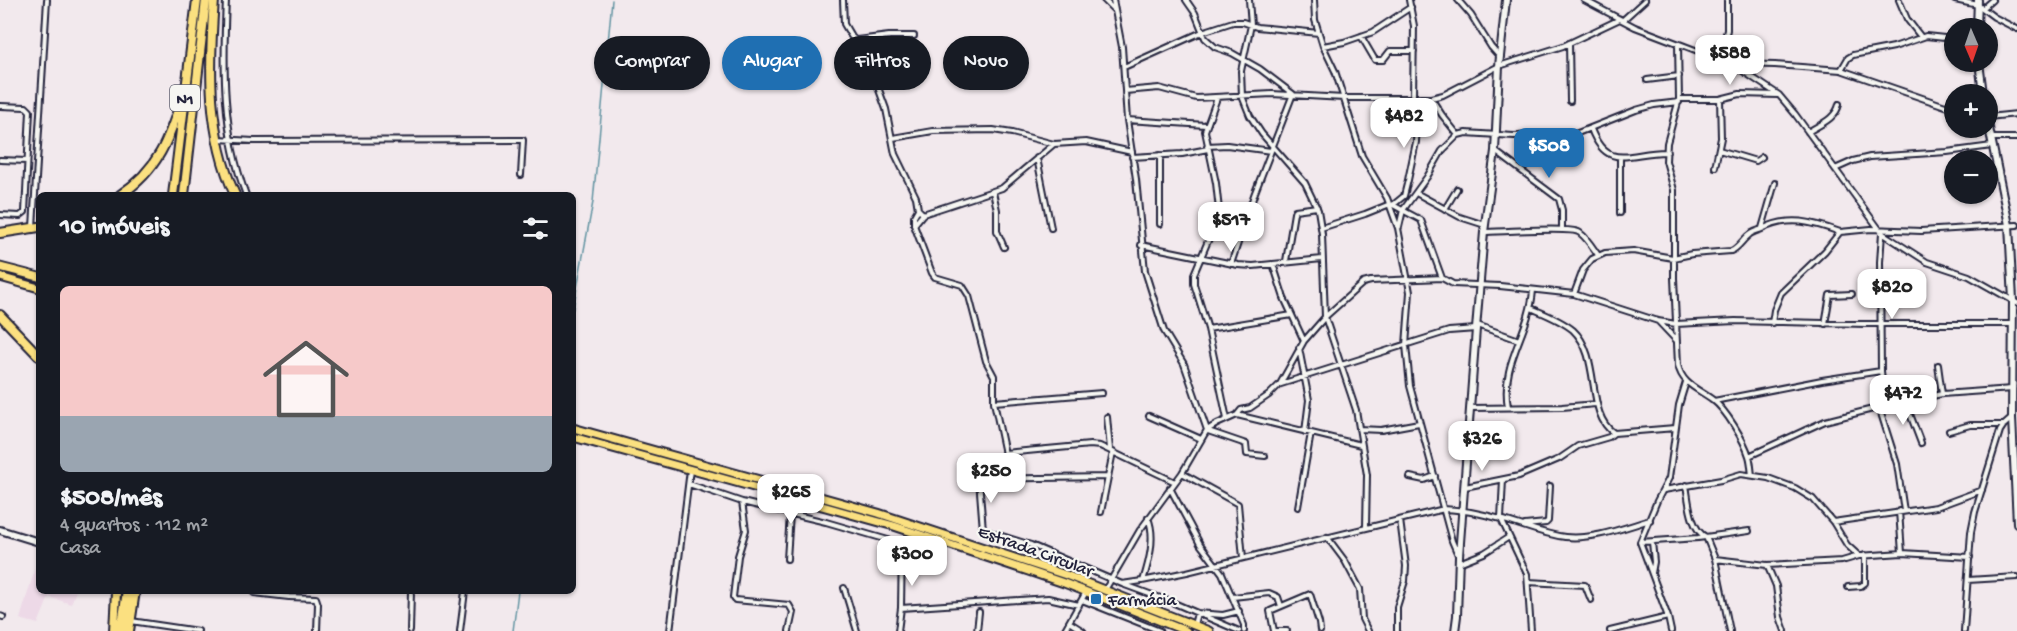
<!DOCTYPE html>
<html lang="pt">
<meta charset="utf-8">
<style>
:root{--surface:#171b24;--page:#242831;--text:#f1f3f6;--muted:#9ea1a6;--line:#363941;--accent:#1f6fb2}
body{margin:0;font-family:"Gochi Hand",sans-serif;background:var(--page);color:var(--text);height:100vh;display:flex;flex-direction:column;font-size:22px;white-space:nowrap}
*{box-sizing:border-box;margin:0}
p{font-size:20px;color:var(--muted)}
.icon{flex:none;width:33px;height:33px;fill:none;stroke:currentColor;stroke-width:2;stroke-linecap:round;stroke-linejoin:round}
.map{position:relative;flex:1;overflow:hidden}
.sheet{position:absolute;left:36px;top:192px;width:540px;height:402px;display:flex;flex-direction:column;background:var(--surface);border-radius:9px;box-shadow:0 2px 4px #0004}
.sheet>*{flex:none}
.hud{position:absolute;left:594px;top:36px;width:570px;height:54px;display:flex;gap:12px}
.needle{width:39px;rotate:178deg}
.fabs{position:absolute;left:1944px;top:18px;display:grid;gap:12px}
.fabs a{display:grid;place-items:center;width:54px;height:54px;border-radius:50%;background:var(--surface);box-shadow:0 2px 4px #0004;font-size:30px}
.price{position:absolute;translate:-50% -51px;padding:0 14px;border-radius:12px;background:#fff;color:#222;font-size:20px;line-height:39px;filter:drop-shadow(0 2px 3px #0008)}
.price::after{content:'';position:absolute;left:50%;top:36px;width:18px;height:14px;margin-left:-9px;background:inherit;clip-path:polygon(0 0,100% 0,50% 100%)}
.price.current{background:var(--accent);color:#fff}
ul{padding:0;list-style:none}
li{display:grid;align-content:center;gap:12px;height:318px;padding:0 24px}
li+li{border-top:2px solid var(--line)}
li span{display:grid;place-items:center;height:186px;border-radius:9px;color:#555}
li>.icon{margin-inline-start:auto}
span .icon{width:108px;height:108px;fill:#fffc;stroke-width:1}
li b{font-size:26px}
h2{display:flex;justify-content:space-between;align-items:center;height:72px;padding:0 24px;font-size:26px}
.pill{padding:0 21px;border-radius:27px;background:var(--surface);box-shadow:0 2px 4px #0004;font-size:21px;line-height:54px}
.pill.current{background:var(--accent);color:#fff}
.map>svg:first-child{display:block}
</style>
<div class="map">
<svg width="2017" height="631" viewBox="0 0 2017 631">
<rect width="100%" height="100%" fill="#f2e9ed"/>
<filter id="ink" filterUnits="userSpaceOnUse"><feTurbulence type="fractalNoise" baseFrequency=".0167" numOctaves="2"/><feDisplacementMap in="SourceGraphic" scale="12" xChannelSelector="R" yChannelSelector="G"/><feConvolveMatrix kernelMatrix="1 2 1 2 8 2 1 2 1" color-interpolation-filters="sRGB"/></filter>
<g filter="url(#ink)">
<path fill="#edd9e7" d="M39 555V591H76L71 604 49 597 38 624 20 619Z"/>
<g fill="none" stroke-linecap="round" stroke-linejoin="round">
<path stroke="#6394a2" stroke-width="1.5" d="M573 309 593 202 612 0
M513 631 518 591"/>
<defs>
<path id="street" d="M226 0C223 67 222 132 246 195
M843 0 844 24 851 36 864 49 886 109 895 154 916 197 918 209 923 214
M1104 0 1115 11
M1113 0 1122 47 1127 120 1136 179 1145 271 1164 331 1184 364 1207 430
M1186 0 1195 13 1205 38 1215 47 1232 53 1260 69 1293 94 1254 195 1231 264
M1249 0 1251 25 1241 71 1242 96 1250 116 1262 134 1305 183 1318 210 1322 234 1325 317 1356 410 1367 475 1366 527
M1314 0 1315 20 1323 46 1335 71 1362 156 1387 198 1398 228 1410 292 1406 345 1410 386 1452 541 1458 555
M1409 0 1414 26 1413 97
M1458 0 1471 15 1491 47 1499 56
M1584 0 1635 27 1732 64 1779 95 1795 114 1882 233 1927 262 1969 276 2017 303
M1899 0 1907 19 1921 37
M1955 0 1978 5 1994 17 2017 29
M1983 8 1992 0
M1623 20 1645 0
M1361 36 1375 60H1383L1390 51H1414
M857 40 889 36H914
M1569 43 1570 101
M1678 44 1679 99 1667 143 1666 161 1674 190V278L1678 365C1682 385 1699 389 1713 400 1726 410 1744 440 1749 456 1751 462 1751 469 1752 475
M1323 46 1344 42 1373 32 1411 7
M1719 60 1727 30V0
M1732 64 1775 65 1841 70 1954 109
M1124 67 1202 32 1233 22H1243L1257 27 1319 33
M1841 70 1848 58 1853 55 1894 47 1926 36 1954 39
M1647 80 1679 76
M1125 91 1159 88 1196 98 1272 94 1344 98H1431L1443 95 1499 66 1563 46 1620 19
M1217 98 1205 131 1216 183 1219 210 1216 222 1194 274V284L1208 329 1227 419
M1431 98 1442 115 1458 135
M1679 99H1720L1740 94 1778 95
M0 106 26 107 30 111 25 212 20 216 0 215
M1988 117 2017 114
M1127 120 1206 125
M1591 129C1608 173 1631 151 1667 152
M1808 132C1819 125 1837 118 1839 104
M893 138 933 131 993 130 1012 133 1054 144 1086 142 1132 152
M1991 138H2017
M218 139 254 141 523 140 521 175
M1207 146 1227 145 1271 151
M1719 150 1756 161 1762 157
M1495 151 1559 199 1562 210V228
M1160 155V224
M1132 157 1182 154 1208 149
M1620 157V213
M1037 158 1051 228
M0 160 27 161
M1715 167 1721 138 1720 99
M1835 169 1853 161 1870 157 1947 152 1992 146
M993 192 997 210V231L1004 247
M1416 193 1460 217 1485 225
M1393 205 1404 196 1408 180 1416 142 1418 97
M918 209 914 216V225L932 273 935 277 962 285 969 296 986 361 994 376V402L1004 449 1007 477
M1445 209 1457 189
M914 225 923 214 1002 188 1054 144
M33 227 47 0
M1399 227 1403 210 1427 177 1442 151 1458 135 1466 133 1514 136 1575 134 1636 110 1654 105 1679 102
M1321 228 1365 214 1390 204 1393 205 1421 220 1442 278
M1762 228 1775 183
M1484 232C1500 232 1573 226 1580 233 1587 238 1593 248 1598 255
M1882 233 1880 262 1881 371 1885 406
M1141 245 1238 265 1253 266 1322 259
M1286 261 1294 213 1295 210 1317 207
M1273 264 1284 298 1304 341
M1574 294 1583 270 1592 259 1605 253 1633 251 1673 258 1692 254 1731 251C1739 248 1742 240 1749 235 1752 232 1757 231 1762 229 1789 215 1812 222 1840 232
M1531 308C1545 314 1561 320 1573 330 1602 357 1585 414 1614 433
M1658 321 1676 340
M1772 323 1774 310 1781 293 1825 251 1840 232 1871 229 1921 231 2017 225
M1825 324 1830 295 1852 294
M1477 325 1519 340
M1208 329 1292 315
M1299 348 1309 400 1305 432
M1938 365 1942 394
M1281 384 1449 331 1476 329
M1714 401 1822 380 1881 371
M1905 401 1921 443
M994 402 1102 393
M1508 407C1500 362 1530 333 1533 290
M1879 407 1897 464 1904 511
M1470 408 1562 407 1596 404
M1237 415 1241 410 1250 408 1269 395 1280 384 1304 341 1325 317 1363 283 1371 281 1442 278 1453 284 1500 286 1574 294 1658 321 1676 324 1735 321 1866 324H2012
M1149 416 1201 439
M1107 417 1110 449
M1359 429 1381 430 1419 423
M1208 431 1246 444 1247 454 1265 456
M1949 431 1970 425H2004
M1113 452 1108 477 979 479 983 530 1031 545 1122 584 1142 581 1187 572 1444 509C1470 510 1496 517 1520 525 1535 530 1549 535 1565 537 1593 540 1623 528 1650 520
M1005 453 1090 445 1100 446 1175 482
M1749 456 1825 421 1885 406 1942 394 2012 389
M1182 473 1238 504 1243 558
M1410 477 1424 480 1435 476
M1503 480 1501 519 1527 574 1531 631
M689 484 742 502 826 522 902 544 901 608 898 631
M1686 485C1689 501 1690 529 1706 537L1715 559 1730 631
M1465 487 1519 476 1559 459 1578 446 1609 437 1614 433 1675 428
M1170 488 1200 544 1222 573 1244 625V631
M1664 490 1721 480 1741 474 1768 478 1795 488 1813 499 1833 522 1847 545 1858 555
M742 502 746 530 738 556 733 597 735 600 789 605 793 612 789 631
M1298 507 1311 433
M1899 511 1902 553
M1101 512 1108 477
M1833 522 1936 507 1982 490
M1525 525 1546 523 1548 521 1550 486
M1327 537 1345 561 1360 589 1362 619 1368 631
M1640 542 1698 538 1749 531
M1652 542 1654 562 1652 573
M787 559 790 514
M1715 559 1767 565 1842 561 1859 556 1902 553 1970 557
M1459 563 1484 553 1509 537
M1767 565 1776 586 1780 617 1785 631
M1968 580 2017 577
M1143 581C1149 562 1156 537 1148 518
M1528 582 1585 585 1591 600
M1125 585 1174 603 1239 631
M1848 587 1861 586 1865 583V555
M844 588 857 631
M1105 590 1140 530 1182 473 1207 430 1217 424 1237 415 1361 445
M252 591 254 593 289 597 316 598 318 604 317 631
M1233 597 1269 593 1278 597 1281 606
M1082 600 1160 631
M901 608 1048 598 1079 605
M0 616 3 617
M131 621 198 631
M1069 622 1083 631
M1194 625 1197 613 1223 615 1239 611
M410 631 411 591
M460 631 465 591
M670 631 690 470
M977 631 979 612
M1064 631 1086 592
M1274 631 1270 611 1310 594 1319 623 1320 631
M1274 631H1287
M1397 631V607L1405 581 1406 566 1400 520
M1610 631 1668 617
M1671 631 1668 617 1640 542 1657 501 1669 478 1679 405 1686 382
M1964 631 1971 532 1975 512 2000 431 2004 425 2012 418"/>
<path id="secondary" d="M1977 28 1978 0
M1979 62 1983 94
M1988 123 2009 225 2013 300 2012 418 2017 523
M0 530 39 542
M1455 631 1457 616 1459 556 1476 329 1484 232 1495 151 1499 66 1506 0"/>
<path id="primary" d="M0 267 39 277
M0 277 39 288
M573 428 878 513 1066 575 1209 631
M573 437 894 526 1064 583 1186 631"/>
<path id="highway" d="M214 0C209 67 207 133 235 195
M120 195C158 170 169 139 182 98
M173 195 197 0
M184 195 206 0
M0 233 39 227
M0 315 39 356
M114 631 116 591
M121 631 127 591
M129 631 135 591"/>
</defs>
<use href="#street" stroke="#22223b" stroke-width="8"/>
<use href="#secondary" stroke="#22223b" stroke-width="10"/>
<use href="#primary" stroke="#22223b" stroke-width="11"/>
<use href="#highway" stroke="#22223b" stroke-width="12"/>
<use href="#street" stroke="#f6f6f2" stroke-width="4"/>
<use href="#secondary" stroke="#f6f6f2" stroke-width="6"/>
<use href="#primary" stroke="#fbe080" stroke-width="7"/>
<use href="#highway" stroke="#fbe080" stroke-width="8"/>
</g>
</g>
<rect fill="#1f6fb2" stroke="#f6f6f2" stroke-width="2" x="1090" y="593" width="12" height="12" rx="3"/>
<g text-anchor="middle" stroke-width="4.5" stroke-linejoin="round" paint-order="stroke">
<rect fill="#f6f6f2" stroke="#626272" stroke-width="1.5" x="170" y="85" width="30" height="26" rx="4.5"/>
<g font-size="16" font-weight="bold" fill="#22223b">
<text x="185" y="104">N1</text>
</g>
<g font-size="18" fill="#22223b" stroke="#f6f6f2">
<text transform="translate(1036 550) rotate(20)" y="6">Estrada Circular</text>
</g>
<g font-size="18" fill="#22223b" stroke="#f6f6f2" text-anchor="start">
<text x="1108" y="605">Farmácia</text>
</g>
</g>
</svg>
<div class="fabs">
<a><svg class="needle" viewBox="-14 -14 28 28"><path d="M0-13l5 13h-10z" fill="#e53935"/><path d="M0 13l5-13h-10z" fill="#9ea1a6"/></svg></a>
<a>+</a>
<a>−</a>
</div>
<b class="price" style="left:1730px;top:86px">$588</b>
<b class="price" style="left:1404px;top:149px">$482</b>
<b class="price current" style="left:1549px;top:179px">$508</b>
<b class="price" style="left:1231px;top:253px">$517</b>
<b class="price" style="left:1892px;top:320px">$820</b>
<b class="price" style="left:1903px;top:426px">$472</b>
<b class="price" style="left:1482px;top:472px">$326</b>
<b class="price" style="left:991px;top:504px">$250</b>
<b class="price" style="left:791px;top:525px">$265</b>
<b class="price" style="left:912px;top:587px">$300</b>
<div class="hud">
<a class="pill">Comprar</a>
<a class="pill current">Alugar</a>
<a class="pill">Filtros</a>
<a class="pill">Novo</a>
</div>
<section class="sheet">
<h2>10 imóveis<svg class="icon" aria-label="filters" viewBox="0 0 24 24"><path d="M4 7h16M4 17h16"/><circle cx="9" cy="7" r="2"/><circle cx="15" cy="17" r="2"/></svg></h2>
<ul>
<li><span style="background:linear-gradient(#f6c9c9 70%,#9aa5b1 0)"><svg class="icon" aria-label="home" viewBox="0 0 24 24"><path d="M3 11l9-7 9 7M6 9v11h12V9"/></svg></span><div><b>$508/mês</b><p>4 quartos · 112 m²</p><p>Casa</p></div></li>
</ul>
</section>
</div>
